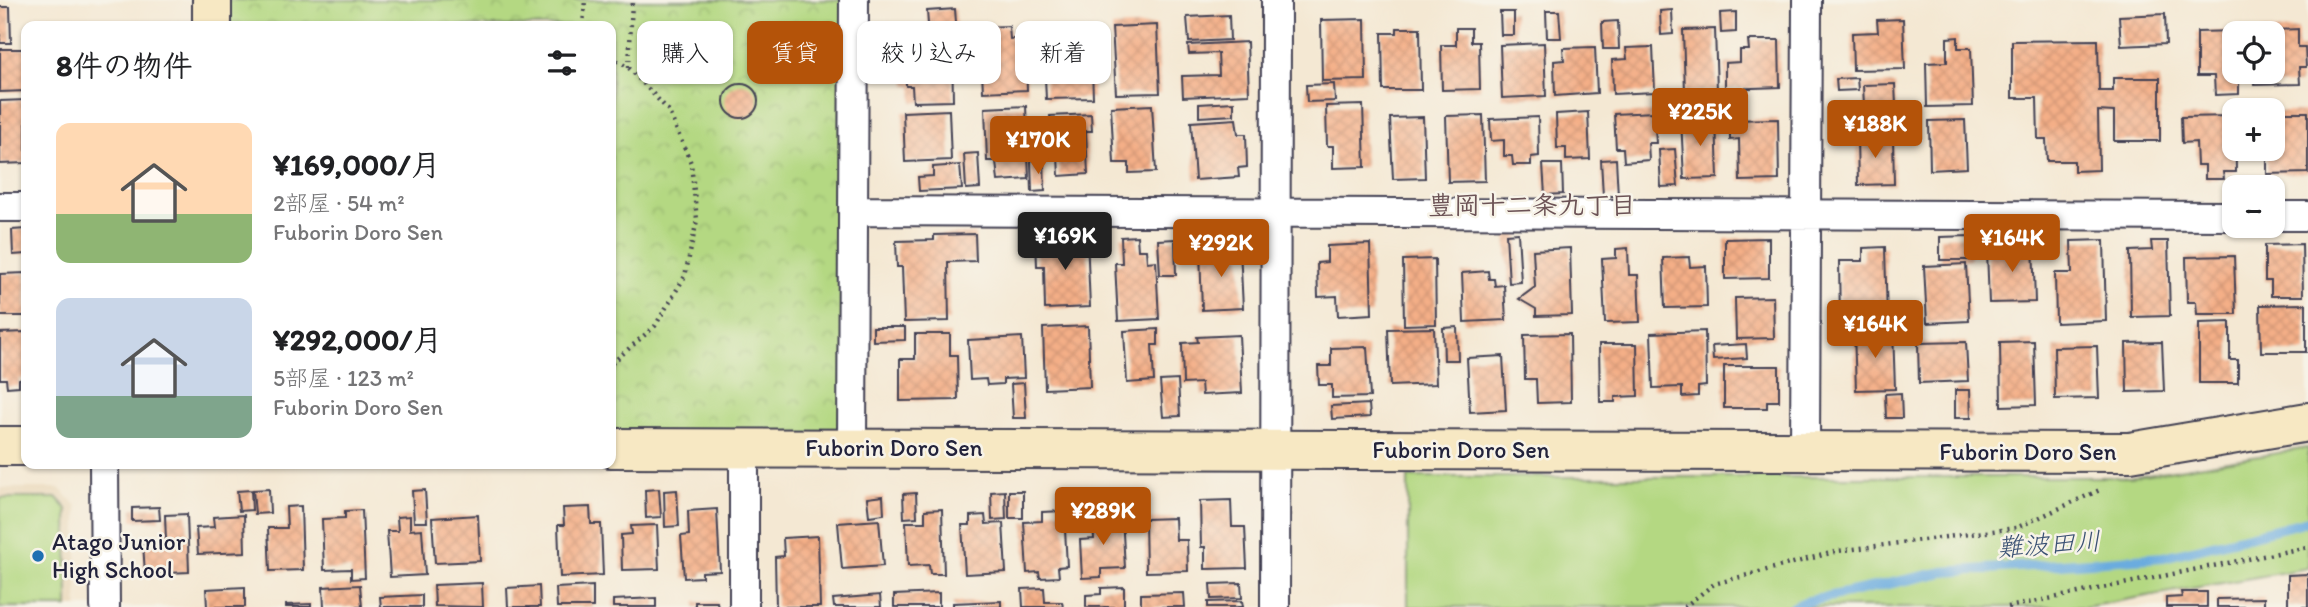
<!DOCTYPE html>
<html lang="ja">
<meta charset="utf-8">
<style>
:root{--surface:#fff;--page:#f6f6f6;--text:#202124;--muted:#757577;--accent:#b45309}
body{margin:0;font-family:Itim,"Klee One",sans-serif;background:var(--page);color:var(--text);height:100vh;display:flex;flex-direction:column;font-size:26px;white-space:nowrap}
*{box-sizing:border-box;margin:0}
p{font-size:23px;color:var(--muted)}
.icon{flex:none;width:38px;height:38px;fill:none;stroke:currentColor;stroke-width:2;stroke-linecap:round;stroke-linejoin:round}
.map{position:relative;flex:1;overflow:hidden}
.drawer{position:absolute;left:21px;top:21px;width:595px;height:448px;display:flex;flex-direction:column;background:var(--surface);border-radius:14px;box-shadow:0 2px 5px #0004}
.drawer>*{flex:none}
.banner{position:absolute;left:637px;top:21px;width:665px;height:63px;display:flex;gap:14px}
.fabs{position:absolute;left:2222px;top:21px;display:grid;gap:14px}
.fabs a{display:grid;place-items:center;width:63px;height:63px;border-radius:14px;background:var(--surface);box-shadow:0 2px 5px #0004;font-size:35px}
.price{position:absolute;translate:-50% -60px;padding:0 16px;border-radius:7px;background:var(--accent);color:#fff;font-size:23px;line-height:46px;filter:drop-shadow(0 2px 4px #0008)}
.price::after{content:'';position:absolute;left:50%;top:42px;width:21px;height:16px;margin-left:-10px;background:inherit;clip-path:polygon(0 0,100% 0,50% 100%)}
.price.active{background:#222;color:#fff}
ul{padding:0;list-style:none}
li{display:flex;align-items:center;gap:21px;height:175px;padding:0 35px}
li span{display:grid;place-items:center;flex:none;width:196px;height:140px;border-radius:14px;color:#555}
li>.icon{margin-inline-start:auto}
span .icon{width:84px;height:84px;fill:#fffc;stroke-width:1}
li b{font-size:30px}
h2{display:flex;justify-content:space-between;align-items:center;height:84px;padding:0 35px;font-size:30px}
.tag{padding:0 24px;border-radius:14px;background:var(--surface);box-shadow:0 2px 5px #0004;font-size:24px;line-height:63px}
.tag.active{background:var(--accent);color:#fff}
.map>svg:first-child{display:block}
</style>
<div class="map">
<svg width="2308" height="607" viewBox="0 0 2308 607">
<defs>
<pattern id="park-crowns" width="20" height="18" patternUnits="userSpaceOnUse" patternTransform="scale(1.75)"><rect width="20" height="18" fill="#b4d882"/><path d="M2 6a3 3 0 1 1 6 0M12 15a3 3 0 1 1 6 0" fill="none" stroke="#9ab971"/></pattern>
<pattern id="building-cross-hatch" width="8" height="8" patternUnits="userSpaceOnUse" patternTransform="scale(1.75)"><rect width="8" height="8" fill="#f4af87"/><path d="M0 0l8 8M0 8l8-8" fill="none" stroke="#d19675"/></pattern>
</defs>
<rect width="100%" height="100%" fill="#f7f3e8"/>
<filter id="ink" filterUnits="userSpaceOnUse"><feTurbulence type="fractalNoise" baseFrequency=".0143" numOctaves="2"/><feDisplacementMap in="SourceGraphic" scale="14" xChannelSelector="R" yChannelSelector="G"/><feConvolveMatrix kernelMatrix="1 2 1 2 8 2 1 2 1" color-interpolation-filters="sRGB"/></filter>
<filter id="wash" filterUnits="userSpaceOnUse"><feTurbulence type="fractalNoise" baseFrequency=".00686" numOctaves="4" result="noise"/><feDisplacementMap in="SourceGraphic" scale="28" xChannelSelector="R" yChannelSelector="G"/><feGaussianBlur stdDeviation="1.57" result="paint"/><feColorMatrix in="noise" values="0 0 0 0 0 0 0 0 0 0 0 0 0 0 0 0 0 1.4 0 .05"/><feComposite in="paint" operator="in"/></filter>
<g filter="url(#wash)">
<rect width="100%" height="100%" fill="#f4e8d3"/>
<path fill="#ead8ba" d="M0 488H59L77 506V607H0Z"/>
<path fill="#b4d882" stroke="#6b7d5e" stroke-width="2" d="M2308 448V568L2085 607H1408V477H2130Z
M0 498H57L67 509 68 607H0Z"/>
<path fill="url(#park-crowns)" stroke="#6b7d5e" stroke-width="2" d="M212 0H854L852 448H611V26H212Z"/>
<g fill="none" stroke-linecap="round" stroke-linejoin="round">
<path stroke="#6aacdf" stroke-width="10" d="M1793 607 1805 602 1943 572 2164 557 2308 521"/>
</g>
<g id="blocks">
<path fill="url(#building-cross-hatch)" d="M0 7H10L11 43H0Z
M955 9 957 36 929 37 927 11Z
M1672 10 1673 34 1661 35 1660 11Z
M1546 11H1559L1561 38H1547Z
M1500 12H1514V35H1501Z
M1736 12V32L1721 33 1720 13Z
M2165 14 2166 44 2121 46 2119 16Z
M1229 15 1230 40 1189 42 1187 17Z
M1365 19 1366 80 1322 81 1321 20Z
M1903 19 1905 69 1853 70 1852 33 1878 32 1877 20Z
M1618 21 1619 49H1603L1602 22Z
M1157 25 1160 93 1116 94 1112 27Z
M1009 26 1010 39 1025 38 1027 90 983 92 980 27Z
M1397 28H1420L1421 90H1383L1382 33H1397Z
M1456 28H1471V42H1479L1480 89 1442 90 1441 45H1456Z
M1715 29 1717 91 1685 92 1683 30Z
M2298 29V47H2305L2306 67H2299L2300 84 2254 85V72H2273V33H2253V31Z
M2235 31V72H2239V94L2215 95 2214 76H2197V32Z
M1958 37V48H1971L1973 106 1927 107 1926 63 1947 62V38Z
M1091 39 1093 98 1046 99 1045 77H1058L1057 53H1053L1052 40Z
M1748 40H1779L1780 87 1725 89V63L1740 62V50H1749Z
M2098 40 2099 91H2113V78H2160V141H2114V112L2098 111 2099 170 2074 171V161H2047L2046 139H2038L2037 98H2012V41Z
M1247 42 1249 94 1183 97 1182 76 1219 75 1218 53 1189 54 1188 45Z
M1544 43 1546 96 1502 98 1500 45Z
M952 45 953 101 913 102 912 86H906L905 46Z
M1595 47 1597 93 1555 96 1554 61 1564 60 1563 48Z
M1653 47 1655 92 1613 94 1612 60 1627 59 1626 48Z
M0 49H26V91L0 92Z
M1857 78 1858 90 1837 91 1836 79Z
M1334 84 1335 101 1307 102 1306 85Z
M1895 84 1897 126 1865 127 1863 85Z
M724 101a17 17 0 1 1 34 0a17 17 0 1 1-34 0Z
M26 100V163L0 164V101Z
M1234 102V115L1199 117V104Z
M1152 105 1156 172 1129 173V163H1114L1111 107Z
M1363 105 1365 167 1333 168V146H1327L1326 106Z
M1026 106 1029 179 998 181 996 161H987L985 108Z
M949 110 951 160 905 162 903 112Z
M1588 112 1590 159 1566 160V148H1557L1556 114Z
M1654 112 1656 143H1648L1649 160 1624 162 1623 148H1616L1614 114Z
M2276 112H2308V173L2267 174V149H2273Z
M1091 114 1092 131H1086L1088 174 1059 176 1058 156 1052 157 1050 116Z
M1483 115 1485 181 1448 182 1446 116Z
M2235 116 2236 172H2223L2224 179H2205V165H2197L2196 142 2182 143 2181 117Z
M1423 117 1425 178 1393 179 1390 118Z
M1538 117 1539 156 1531 157V165H1513L1512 156H1504V140L1491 141 1490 119Z
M1716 118 1718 178 1684 179 1681 119Z
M1236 119 1238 134H1246L1247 167 1238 168 1239 177 1195 180 1191 122Z
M1778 119 1779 180 1740 181 1739 139 1730 140V120Z
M1965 120 1967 168 1930 170 1929 121Z
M1893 136 1894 184 1858 185 1857 137Z
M1675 149 1678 186 1661 187 1659 150Z
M978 153 980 188 966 189 964 154Z
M1616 159 1618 196H1603L1601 160Z
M1031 160H1044L1045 191 1032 192Z
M1543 164H1562L1563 194 1545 195Z
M960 165 962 189 919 191 918 177 933 176V167Z
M26 229V254L13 255 12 230Z
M1518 233 1521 282 1509 283 1506 234Z
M975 234 976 261 948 262 949 321 904 322 902 267H897L896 241 934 240V235Z
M1137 236 1138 250H1146L1147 262 1156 261 1159 319 1118 321 1115 263H1122L1121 237Z
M1970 236V260H1940V237Z
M1087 237 1090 307 1045 309 1044 266H1037L1036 240Z
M1769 238V278L1725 279V239Z
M1175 239 1176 275H1160L1158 240Z
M2104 240 2106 321 2056 323 2055 273H2072L2071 241Z
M2033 241 2035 302 1989 303 1987 251 2006 250V243Z
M2151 241H2168L2170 316 2131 317 2130 251 2152 250Z
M1370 244 1372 314 1338 316 1337 296 1318 297 1317 263 1327 262V246Z
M2302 244 2303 296H2271V281H2265V245Z
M1885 247 1887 320 1840 321 1839 261H1863V248Z
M1570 248 1572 315 1536 316V309L1519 299 1535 287 1533 250Z
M1628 248 1629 275H1638L1640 322 1605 323 1602 259 1616 258V249Z
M1240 249 1243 308 1202 310 1200 250Z
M2234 256 2236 314H2197L2196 302H2187L2186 257Z
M1689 257 1690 267 1706 266 1707 307 1665 308 1663 258Z
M1435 259 1436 324 1404 325 1403 260Z
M1966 264 1969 321 1927 323 1924 266Z
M1488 271 1489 279H1494L1495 286 1504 285 1506 320 1464 322 1462 273Z
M26 273V316H0V274Z
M1773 297 1774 338 1736 339 1735 298Z
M2306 304V352H2261L2260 305Z
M2230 322V360H2238V383H2199V323Z
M1088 326 1090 387 1045 389 1043 328Z
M873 327H905V340L873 341Z
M1457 327 1458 360H1444L1443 328Z
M1434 328 1436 384 1390 386 1388 329Z
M1158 329V345H1152L1154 381 1127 383 1124 331Z
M1893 330 1895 389 1856 390 1854 331Z
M1705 331 1706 386 1698 387V396L1682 397V387L1653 388 1651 333Z
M26 332V378L19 379V386L7 387 6 379H0V333Z
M915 334H950V355H957L958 400 900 401V359H915Z
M1570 334 1571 402 1537 403 1536 379H1525L1524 335Z
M1239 335 1242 393 1202 395 1201 383 1183 384 1182 343 1198 342 1197 337Z
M1022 337 1024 378 1003 379V384L987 385 986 379 970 380 968 340Z
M2034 341 2036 405 2001 406 2000 342Z
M1966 342 1968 381 1919 383 1918 343Z
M2162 342 2164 391 2127 392 2126 343Z
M1599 344H1637L1638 396 1615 397V402H1600Z
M1746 344 1747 358 1713 360 1712 346Z
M2097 346 2099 398 2055 399 2054 347Z
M1367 347 1370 397 1332 398V385H1319L1318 366H1331V348Z
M1503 356 1506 410 1470 412 1467 358Z
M1724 366H1779V401H1767V408H1724Z
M1178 380 1180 416 1163 417 1160 381Z
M1024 383 1026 418H1013L1011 384Z
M1955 390H1970L1971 418H1955Z
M1901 393 1902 418H1886L1885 394Z
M1369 404 1370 417 1332 419 1331 406Z
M269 489 270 513 255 514 253 490Z
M659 489 661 517 646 518 645 490Z
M251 490 252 510 239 511 237 491Z
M425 490 427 522H414L412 491Z
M677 490 679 526 665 527 664 491Z
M1005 491 1006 519 992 520 991 492Z
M1009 491H1023V518H1009Z
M1071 492H1086L1087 517H1072Z
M916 493 917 517 904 518 903 494Z
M883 496 884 514 869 516 867 498Z
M1231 500 1232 527H1245L1247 568 1205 569V547H1201L1200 501Z
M301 506 303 570 270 571 268 528H287L286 507Z
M159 507 160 520 132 521V508Z
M590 507 591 524H601L603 575 560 577 558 525H564L563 508Z
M717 509 720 571 702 572V577L684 578 681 536 689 535 688 511Z
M942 509 944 574H930L929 565 908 566 906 522H925V510Z
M362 510 365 578 351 579V569L324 570 322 519 345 518V511Z
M1064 511 1067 566 1058 567 1059 577 1040 578 1039 572 1027 573 1024 522 1042 521V512Z
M187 514 189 572 145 574 143 543 166 541 165 515Z
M244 515 245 552 198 554 196 528 214 527 213 517Z
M478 515 480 561 435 563 432 518Z
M985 515 986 524 1003 523 1006 572 965 574 962 525H970V516Z
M410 516V530L422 529 425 575 390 577 387 531H398L397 517Z
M1122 516 1125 568 1101 569V577L1082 578 1080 540 1094 539 1093 518Z
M1175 518 1176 540H1187L1188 571 1146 572 1145 519Z
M879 520 883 566 842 569 838 523Z
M657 525 659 569 622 570 621 535 632 534 631 526Z
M818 536 820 607H776L775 557 784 556 783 538Z
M2308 574V607H2288V575Z
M482 583 483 607 435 606 434 585Z
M1241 583 1242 598 1211 599 1210 584Z
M360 585 362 607H324L323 587Z
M539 586 540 607H508L507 588Z
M593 586V607H557L556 588Z
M245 587V607H207L206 589Z
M1124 587V607H1086V595L1101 594V588Z
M1044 588 1045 602H1062L1063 607H1023L1022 589Z
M2181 592H2207V607H2166V598L2182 597Z
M939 593V607H894V595Z
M1184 593 1185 607H1141V594Z
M422 595V607H381L380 597Z
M880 595 881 607H834L833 599Z
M656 598V607H613V600Z
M2264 598V607H2217V599Z
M1001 601V607H953V603Z
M1242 601 1243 607H1208V602Z
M695 602H717L718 607H695Z
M311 604V607H286V605Z"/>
</g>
</g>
<g filter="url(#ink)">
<use href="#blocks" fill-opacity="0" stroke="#424052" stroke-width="2"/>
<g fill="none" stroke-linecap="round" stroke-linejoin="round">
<defs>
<path id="street" d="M0 207H26
M853 211 2235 216
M2273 216H2308
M852 448 854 0
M1805 451 1807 0
M104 464 105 607
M744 607V448
M1275 607 1276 0"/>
<path id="secondary" d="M212 26V0
M0 446H26
M611 448 2130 452 2308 422"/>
</defs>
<use href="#street" stroke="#424052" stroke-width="32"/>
<use href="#secondary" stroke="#424052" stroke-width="42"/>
<path stroke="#424052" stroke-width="4.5" stroke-dasharray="2 5" stroke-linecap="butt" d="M583 26 585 0
M611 57 629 68 668 110 691 163 697 220 685 276 655 326 611 364
M629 68 632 0
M1684 607 1714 584 1838 551 2016 528 2102 489
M2008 607 2308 547"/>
<use href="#street" stroke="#fff" stroke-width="28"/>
<use href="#secondary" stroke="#f7e8c3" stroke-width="38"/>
</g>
</g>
<circle fill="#1f6fb2" stroke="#f7f3e8" stroke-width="2.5" cx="38" cy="556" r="7"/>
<g text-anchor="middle" stroke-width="5" stroke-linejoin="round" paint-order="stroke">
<g font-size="24" fill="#22223b" stroke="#f7f3e8">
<text x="894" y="456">Fuborin Doro Sen</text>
<text x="1461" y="458">Fuborin Doro Sen</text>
<text x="2028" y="460">Fuborin Doro Sen</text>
</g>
<g font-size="24" fill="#22223b" stroke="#f7f3e8" text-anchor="start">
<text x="52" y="550">Atago Junior<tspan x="52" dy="28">High School</tspan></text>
</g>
<g font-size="26" font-weight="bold" fill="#6c5356" stroke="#f7f3e8">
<text x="1532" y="214">豊岡十二条九丁目</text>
</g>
<g font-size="26" font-style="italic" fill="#3b5274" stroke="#f7f3e8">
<text transform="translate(2049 544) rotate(-4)" y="9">難波田川</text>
</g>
</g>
</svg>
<div class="fabs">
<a><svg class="icon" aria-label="locate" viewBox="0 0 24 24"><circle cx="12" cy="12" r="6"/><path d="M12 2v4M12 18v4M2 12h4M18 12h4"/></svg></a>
<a>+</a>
<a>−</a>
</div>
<b class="price" style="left:1700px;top:148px">¥225K</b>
<b class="price" style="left:1875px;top:160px">¥188K</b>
<b class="price" style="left:1038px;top:176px">¥170K</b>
<b class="price active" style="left:1065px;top:272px">¥169K</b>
<b class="price" style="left:2012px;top:274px">¥164K</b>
<b class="price" style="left:1221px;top:279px">¥292K</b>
<b class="price" style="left:1875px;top:360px">¥164K</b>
<b class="price" style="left:1103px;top:547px">¥289K</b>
<div class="banner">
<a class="tag">購入</a>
<a class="tag active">賃貸</a>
<a class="tag">絞り込み</a>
<a class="tag">新着</a>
</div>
<section class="drawer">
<h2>8件の物件<svg class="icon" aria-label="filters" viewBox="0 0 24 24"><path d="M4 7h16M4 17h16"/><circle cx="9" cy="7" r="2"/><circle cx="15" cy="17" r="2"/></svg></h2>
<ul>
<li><span style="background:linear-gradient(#ffd9b3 65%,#8fb573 0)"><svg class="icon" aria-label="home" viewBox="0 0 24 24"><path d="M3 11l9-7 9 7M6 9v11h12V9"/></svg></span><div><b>¥169,000/月</b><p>2部屋 · 54 m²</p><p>Fuborin Doro Sen</p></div></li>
<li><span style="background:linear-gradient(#c9d6e8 70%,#7fa58c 0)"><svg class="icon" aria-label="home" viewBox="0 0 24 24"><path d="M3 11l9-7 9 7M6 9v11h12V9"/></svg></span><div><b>¥292,000/月</b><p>5部屋 · 123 m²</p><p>Fuborin Doro Sen</p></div></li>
</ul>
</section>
</div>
